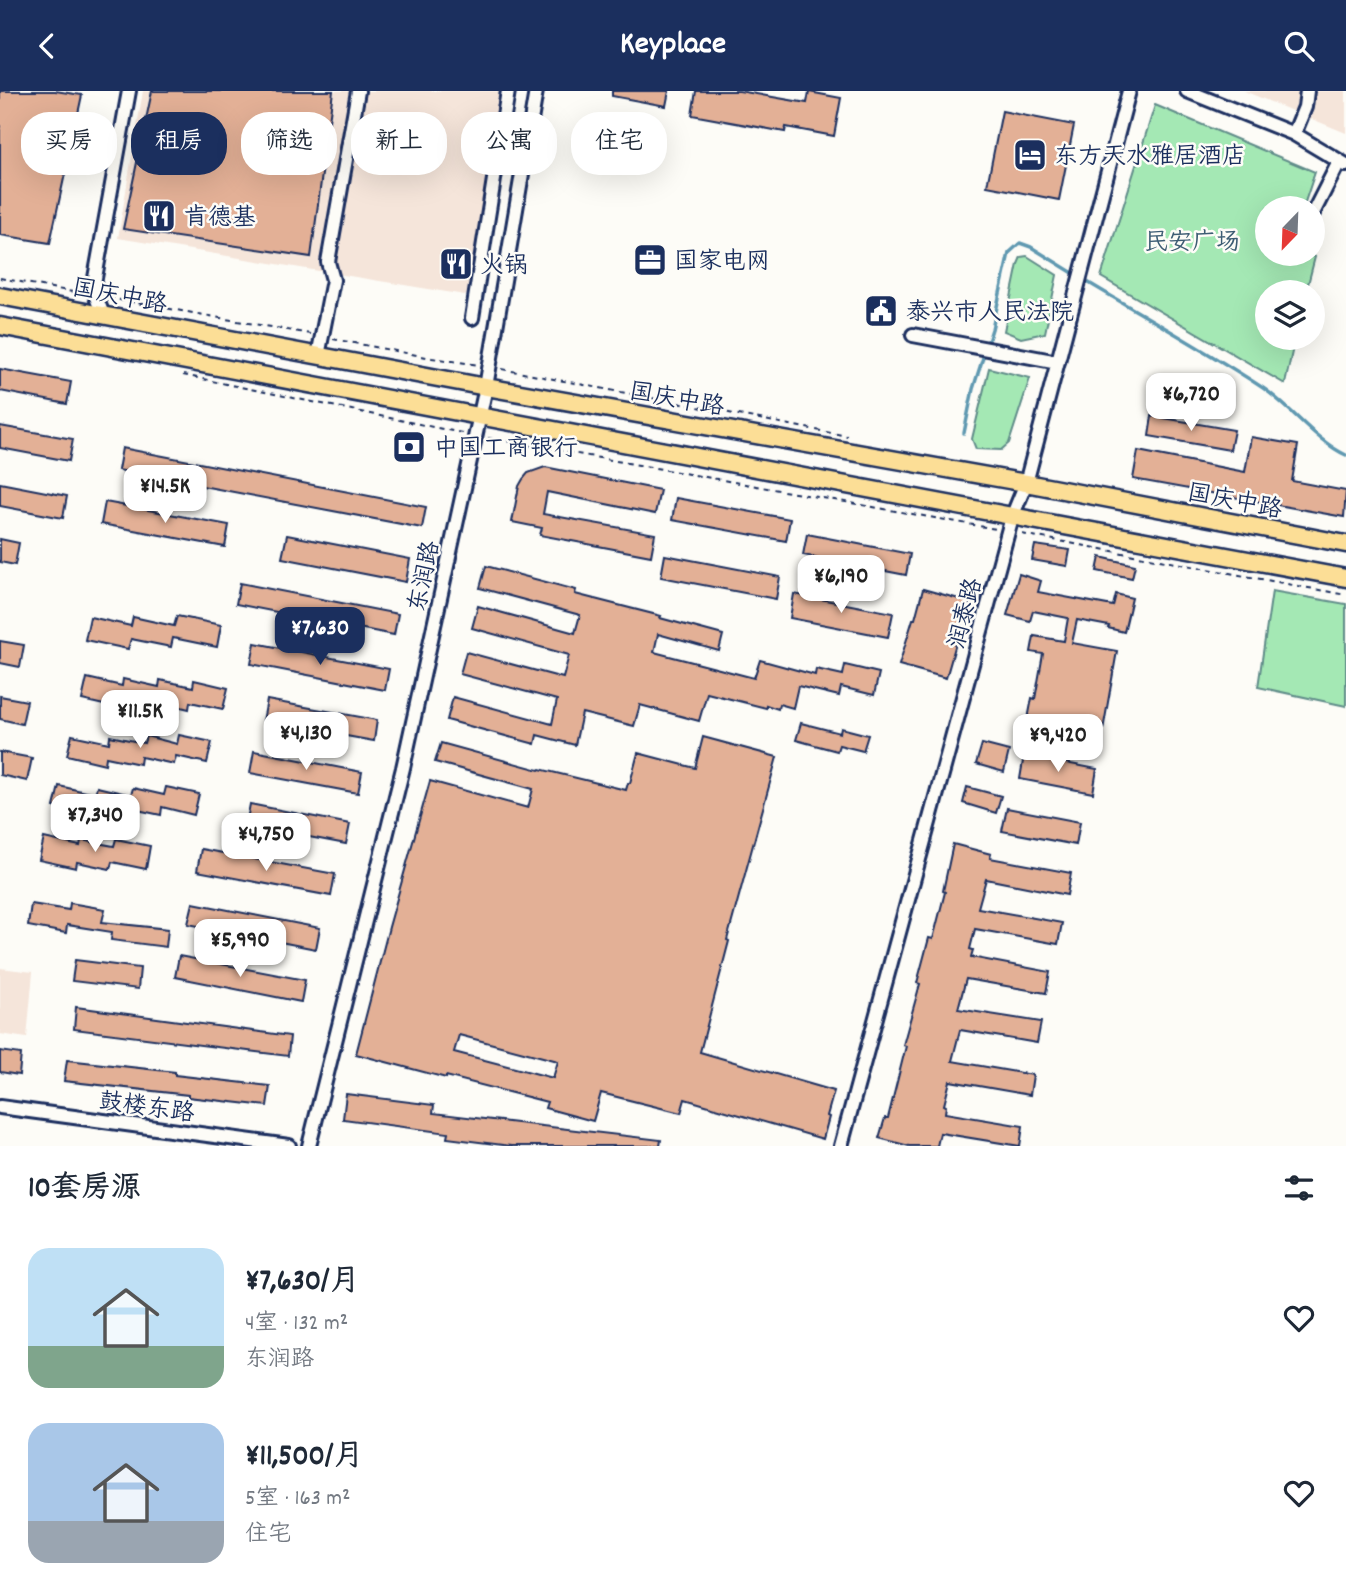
<!DOCTYPE html>
<html lang="zh">
<meta charset="utf-8">
<style>
:root{--surface:#fff;--page:#f2f2f3;--text:#1f2937;--muted:#747a83;--accent:#1b2f5e}
body{margin:0;font-family:Dekko,"LXGW WenKai TC",sans-serif;background:var(--page);color:var(--text);height:100vh;display:flex;flex-direction:column;font-size:26px;white-space:nowrap}
*{box-sizing:border-box;margin:0}
p{font-size:23px;color:var(--muted)}
.icon{flex:none;width:38px;height:38px;fill:none;stroke:currentColor;stroke-width:2;stroke-linecap:round;stroke-linejoin:round}
.map{position:relative;height:1055px;overflow:hidden}
.panel{display:flex;flex-direction:column;background:var(--surface);flex:1}
.panel>*{flex:none}
.hud{position:absolute;left:21px;top:21px;width:700px;height:63px;display:flex;gap:14px}
.needle{width:46px;rotate:203deg}
.fabs{position:absolute;left:1255px;top:105px;display:grid;gap:14px}
.fabs a{display:grid;place-items:center;width:70px;height:70px;border-radius:50%;background:var(--surface);box-shadow:0 7px 28px #0002;font-size:35px}
.price{position:absolute;translate:-50% -60px;padding:0 16px;border-radius:14px;background:#fff;color:#222;font-size:23px;line-height:46px;filter:drop-shadow(0 2px 4px #0008)}
.price::after{content:'';position:absolute;left:50%;top:42px;width:21px;height:16px;margin-left:-10px;background:inherit;clip-path:polygon(0 0,100% 0,50% 100%)}
.price.active{background:var(--accent);color:#fff}
ul{padding:0;list-style:none}
li{display:flex;align-items:center;gap:21px;height:175px;padding:0 28px}
li span{display:grid;place-items:center;flex:none;width:196px;height:140px;border-radius:21px;color:#555}
li>.icon{margin-inline-start:auto}
span .icon{width:84px;height:84px;fill:#fffc;stroke-width:1}
li b{font-size:30px}
h2{display:flex;justify-content:space-between;align-items:center;height:84px;padding:0 28px;font-size:30px}
.tag{padding:0 24px;border-radius:28px;background:var(--surface);box-shadow:0 7px 28px #0002;font-size:24px;line-height:63px}
.tag.active{background:var(--accent);color:#fff}
header{display:flex;justify-content:space-between;align-items:center;height:91px;padding:0 28px;background:var(--accent);color:#fff;font-size:32px;font-weight:700}
.map>svg:first-child{display:block}
</style>
<header><svg class="icon" aria-label="back" viewBox="0 0 24 24"><path d="M15 5l-7 7 7 7"/></svg>Keyplace<svg class="icon" aria-label="search" viewBox="0 0 24 24"><circle cx="10" cy="10" r="6"/><path d="M15 15l6 6"/></svg></header>
<div class="map">
<svg width="1346" height="1055" viewBox="0 0 1346 1055">
<rect width="100%" height="100%" fill="#fdfcf7"/>
<filter id="ink" filterUnits="userSpaceOnUse"><feTurbulence type="fractalNoise" baseFrequency=".0143" numOctaves="2"/><feDisplacementMap in="SourceGraphic" scale="14" xChannelSelector="R" yChannelSelector="G"/><feConvolveMatrix kernelMatrix="1 2 1 2 8 2 1 2 1" color-interpolation-filters="sRGB"/></filter>
<g filter="url(#ink)">
<path fill="#f5e5da" d="M143 0H514L483 207 118 147Z
M1244 0H1346V42Z
M0 877 33 881 27 947 0 943Z"/>
<path fill="#a4e8b4" stroke="#608c89" stroke-width="2" d="M1155 14 1315 81 1303 117H1267V163H1306L1315 166 1306 201H1267V247H1295L1285 293 1101 186Z
M1027 165 1057 184 1045 242 1021 247 1004 240 1018 173 1021 166Z
M989 277 1030 287 1009 352 1001 359 976 358 972 348Z
M1272 500 1346 513V615L1258 596Z"/>
<g fill="none" stroke-linecap="round" stroke-linejoin="round">
<path stroke="#6199b1" stroke-width="3.5" d="M1084 189C1144 225 1205 259 1263 297 1291 316 1316 350 1346 364
M964 342 973 298 992 238 1009 162 1020 152 1031 156 1078 185"/>
</g>
<path fill="#e3b096" stroke="#1b2f5e" stroke-width="2" fill-rule="evenodd" d="M0 0H55L82 4 50 152 0 144Z
M152 0H333L311 166 123 138Z
M612 0H669L666 15 612 5Z
M696 0H739L807 12 809 1 841 7 834 45 786 36 785 41 692 24Z
M1002 20 1074 34 1059 109 987 95Z
M0 278 71 291 67 313 0 300Z
M1158 284 1199 291 1196 312 1155 305Z
M1152 325 1234 339 1230 359 1149 345Z
M0 335 73 348 69 370 0 357Z
M1251 346 1298 354 1292 390 1346 400 1344 426 1133 388 1138 360 1245 381Z
M122 357 426 416 422 437 118 379Z
M545 376 660 399 655 423 547 401 543 423 655 443 651 465 540 444 542 437 512 431 519 395 523 388 528 382Z
M0 392 67 405 63 427 0 415Z
M676 407 790 428 786 450 672 429Z
M105 411 229 434 225 456 101 433Z
M807 443 910 463 906 484 803 464Z
M287 444 410 468 406 491 282 467Z
M0 448 19 452 15 474 0 471Z
M1035 454 1070 459 1067 475 1032 469Z
M665 464 780 486 776 508 661 486Z
M1100 466 1135 474 1132 487 1097 480Z
M486 475 576 499 575 503 661 525 660 527 723 544 719 560 658 543 654 561 754 587 760 569 815 584 816 578 843 584 845 574 879 582 874 604 841 596 839 605 798 595 793 617 779 613 778 618 766 614V617L707 602 699 630 640 614 634 635 582 622 575 654 537 644 535 653 447 629 453 606 552 633 557 609 460 583 466 561 563 587 569 564 472 537 478 515 575 542 580 524 480 497Z
M1019 483 1041 490 1038 501 1113 515 1116 503 1132 507 1124 541 1108 537 1109 535 1077 529 1072 552 1117 560 1102 645 1030 632 1031 629 1028 628 1032 607 1035 608 1043 563 1031 561 1034 545 1064 550 1068 527 1033 520 1030 530 1007 524Z
M240 492 398 523 394 544 236 513Z
M923 498 970 511 965 529 963 528 946 587 899 574 913 528H915Z
M794 503 893 522 888 546 790 527Z
M177 525 221 534 217 556 173 547 171 556 131 548 128 558 85 549 90 526 131 535 133 526 174 535Z
M0 550 24 554 20 576 0 572Z
M255 552 389 578 385 599 251 573Z
M87 587 122 595 123 588 159 596 160 589 193 596 194 589 228 597 223 618 190 611 189 618 156 610 154 618 119 610 117 617 82 609Z
M0 605 27 610 22 633 0 628Z
M267 609 377 629 374 650 263 630Z
M801 632 840 642 841 637 868 644 863 660 839 654 837 660 796 649Z
M72 644 109 652 110 645 144 652 146 645 177 653 179 644 212 651 207 672 176 665 174 673 141 666 140 673 106 666 105 673 67 664Z
M703 646 777 666 727 849 729 850 700 961 834 1000 827 1025 829 1026 823 1048 685 1008 681 1022 601 1002 593 1030 545 1017 547 1011 446 985V987L356 963 389 836 430 690 528 717 533 698 435 671 441 652 539 679 540 678 626 699 628 692H630L638 662 695 677ZM459 944 558 970 553 987 454 961Z
M982 653 1009 660 1004 681 976 673Z
M254 660 362 681 358 702 250 682Z
M0 661 32 667 27 690 0 684Z
M1024 664 1097 678 1093 702 1020 688Z
M59 695 95 703 97 696 131 704 133 697 164 704 166 696 199 703 194 724 162 716 161 724 128 717 127 725 93 717 92 724 54 716Z
M967 696 1001 705 996 722 963 712Z
M250 713 350 733 346 753 246 734Z
M1007 717 1080 731 1076 754 1002 740Z
M44 747 80 755 81 749 114 755 116 748 150 755 146 778 112 771 110 778 77 771 76 777 39 769Z
M953 753 991 763 990 767 1071 782 1067 804 986 788 978 817 1062 832 1058 853 975 838 970 858 973 859 971 866 1050 881 1046 902 966 888 958 918 1041 931 1037 952 960 939 952 970 1033 984 1030 1004 950 990 944 1014 946 1015 945 1022 1023 1035 1020 1055 940 1042 937 1055H909L879 1047 885 1027H888L906 955 903 954 920 893 917 892 929 847 933 848 945 801 943 800Z
M201 758 335 783 331 805 197 780Z
M70 812 105 818 102 831 168 838 166 856 111 849 112 841 67 834 66 842 28 835 31 813 69 819Z
M193 812 320 837 316 858 188 833Z
M179 865 305 889 301 911 175 886Z
M75 869 140 877 138 898 72 890Z
M76 916 290 945 288 965 74 938Z
M0 960 21 963 19 984 0 981Z
M67 969 175 981V984L270 995 267 1015 188 1006V1004L64 990Z
M346 1003 434 1014 433 1022 661 1049 660 1055H511L447 1047 448 1042 343 1028Z"/>
<g fill="none" stroke-linecap="round" stroke-linejoin="round">
<defs>
<path id="minor" d="M1187 0 1294 43 1346 74
M1294 43 1305 16 1307 0
M1312 124 1339 71
M103 224 93 198 129 0
M472 227 508 0
M913 244 1058 271
M318 265 333 189 328 171 358 0
M0 1016 289 1055
M309 1055 403 677 486 296 536 0
M841 1055 1012 426 1026 392 1129 0"/>
<path id="major" d="M0 205 486 296 1026 392 1346 453
M0 235C449 318 897 405 1346 487"/>
</defs>
<use href="#minor" stroke="#1b2f5e" stroke-width="18"/>
<use href="#major" stroke="#1b2f5e" stroke-width="21"/>
<path stroke="#1b2f5e" stroke-width="2" stroke-dasharray="5 5" stroke-linecap="butt" d="M0 187 83 203
M109 207 310 243
M333 248 432 267 479 274
M502 278 847 345
M183 284 462 342
M488 347 996 438
M1022 443 1346 504"/>
<use href="#minor" stroke="#fdfcf7" stroke-width="12"/>
<use href="#major" stroke="#fcde96" stroke-width="16"/>
</g>
</g>
<defs>
<symbol id="hotel-square" viewBox="-11 -11 22 22"><rect x="-9" y="-9" width="18" height="18" rx="4" fill="#1b2f5e" stroke="#fdfcf7"/><path d="M-6-4.5h1.5V1H6V5H4.5V3h-9V5H-6ZM-4 0a1.8 1.8 0 1 1 3.6 0ZM.5 0V-2.5h3Q6-2.5 6 0Z" fill="#fff"/></symbol>
<symbol id="restaurant-square" viewBox="-11 -11 22 22"><rect x="-9" y="-9" width="18" height="18" rx="4" fill="#1b2f5e" stroke="#fdfcf7"/><path d="M-5-6h1v4h1v-4h1v4h1v-4h1v5L-1.5 .5V6h-2V.5L-5-1ZM5-6V6H3V1.5H1.5Q1.5-4 5-6Z" fill="#fff"/></symbol>
<symbol id="office-square" viewBox="-11 -11 22 22"><rect x="-9" y="-9" width="18" height="18" rx="4" fill="#1b2f5e" stroke="#fdfcf7"/><path d="M-6-3h4V-5.5h4V-3h4V5H-6ZM-1-4.5V-3h2v-1.5ZM-6 0V1H6V0Z" fill="#fff"/></symbol>
<symbol id="civic-square" viewBox="-11 -11 22 22"><rect x="-9" y="-9" width="18" height="18" rx="4" fill="#1b2f5e" stroke="#fdfcf7"/><path d="M-.6-6.5H3V-4.5H.6V-3L4-1V1h2V6H-6V1h2V-1L-.6-3ZM-1.2 2.5V6h2.4V2.5Z" fill="#fff"/></symbol>
<symbol id="bank-square" viewBox="-11 -11 22 22"><rect x="-9" y="-9" width="18" height="18" rx="4" fill="#1b2f5e" stroke="#fdfcf7"/><path d="M-6-4H6V4H-6ZM0-2.3a2.3 2.3 0 1 0 0 4.6a2.3 2.3 0 1 0 0-4.6Z" fill="#fff"/></symbol>
</defs>
<g fill-rule="evenodd">
<use href="#hotel-square" x="1011" y="45" width="38" height="38"/>
<use href="#restaurant-square" x="140" y="106" width="38" height="38"/>
<use href="#office-square" x="631" y="150" width="38" height="38"/>
<use href="#restaurant-square" x="437" y="154" width="38" height="38"/>
<use href="#civic-square" x="862" y="201" width="38" height="38"/>
<use href="#bank-square" x="390" y="337" width="38" height="38"/>
</g>
<g text-anchor="middle" stroke-width="5" stroke-linejoin="round" paint-order="stroke">
<g font-size="24" fill="#1b2f5e" stroke="#fdfcf7" text-anchor="start">
<text x="1054" y="72">东方天水雅居酒店</text>
<text x="184" y="133">肯德基</text>
<text x="674" y="177">国家电网</text>
<text x="480" y="181">火锅</text>
<text x="906" y="228">泰兴市人民法院</text>
<text x="434" y="364">中国工商银行</text>
</g>
<g font-size="24" fill="#3d5d74" stroke="#fdfcf7">
<text x="1192" y="158">民安广场</text>
</g>
<g font-size="24" fill="#1b2f5e" stroke="#fdfcf7">
<text transform="translate(120 204) rotate(11)" y="8">国庆中路</text>
<text transform="translate(677 307) rotate(10)" y="8">国庆中路</text>
<text transform="translate(1235 409) rotate(11)" y="8">国庆中路</text>
<text transform="translate(423 485) rotate(-78)" y="8">东润路</text>
<text transform="translate(964 522) rotate(-75)" y="8">润泰路</text>
<text transform="translate(147 1015) rotate(8)" y="8">鼓楼东路</text>
</g>
</g>
</svg>
<div class="fabs">
<a><svg class="needle" viewBox="-14 -14 28 28"><path d="M0-13l5 13h-10z" fill="#e53935"/><path d="M0 13l5-13h-10z" fill="#747a83"/></svg></a>
<a><svg class="icon" aria-label="layers" viewBox="0 0 24 24"><path d="M12 4l9 5-9 5-9-5zM3 14l9 5 9-5"/></svg></a>
</div>
<b class="price" style="left:1191px;top:342px">¥6,720</b>
<b class="price" style="left:165px;top:434px">¥14.5K</b>
<b class="price" style="left:841px;top:524px">¥6,190</b>
<b class="price active" style="left:320px;top:576px">¥7,630</b>
<b class="price" style="left:140px;top:659px">¥11.5K</b>
<b class="price" style="left:306px;top:681px">¥4,130</b>
<b class="price" style="left:1058px;top:683px">¥9,420</b>
<b class="price" style="left:95px;top:763px">¥7,340</b>
<b class="price" style="left:266px;top:782px">¥4,750</b>
<b class="price" style="left:240px;top:888px">¥5,990</b>
<div class="hud">
<a class="tag">买房</a>
<a class="tag active">租房</a>
<a class="tag">筛选</a>
<a class="tag">新上</a>
<a class="tag">公寓</a>
<a class="tag">住宅</a>
</div>
</div>
<section class="panel">
<h2>10套房源<svg class="icon" aria-label="filters" viewBox="0 0 24 24"><path d="M4 7h16M4 17h16"/><circle cx="9" cy="7" r="2"/><circle cx="15" cy="17" r="2"/></svg></h2>
<ul>
<li><span style="background:linear-gradient(#bfe0f5 70%,#7fa58c 0)"><svg class="icon" aria-label="home" viewBox="0 0 24 24"><path d="M3 11l9-7 9 7M6 9v11h12V9"/></svg></span><div><b>¥7,630/月</b><p>4室 · 132 m²</p><p>东润路</p></div><svg class="icon" aria-label="heart" viewBox="0 0 24 24"><path d="M12 20l-8-8c-3-5 5-10 8-4 3-6 11-1 8 4z"/></svg></li>
<li><span style="background:linear-gradient(#a9c7e8 70%,#9aa5b1 0)"><svg class="icon" aria-label="home" viewBox="0 0 24 24"><path d="M3 11l9-7 9 7M6 9v11h12V9"/></svg></span><div><b>¥11,500/月</b><p>5室 · 163 m²</p><p>住宅</p></div><svg class="icon" aria-label="heart" viewBox="0 0 24 24"><path d="M12 20l-8-8c-3-5 5-10 8-4 3-6 11-1 8 4z"/></svg></li>
</ul>
</section>
